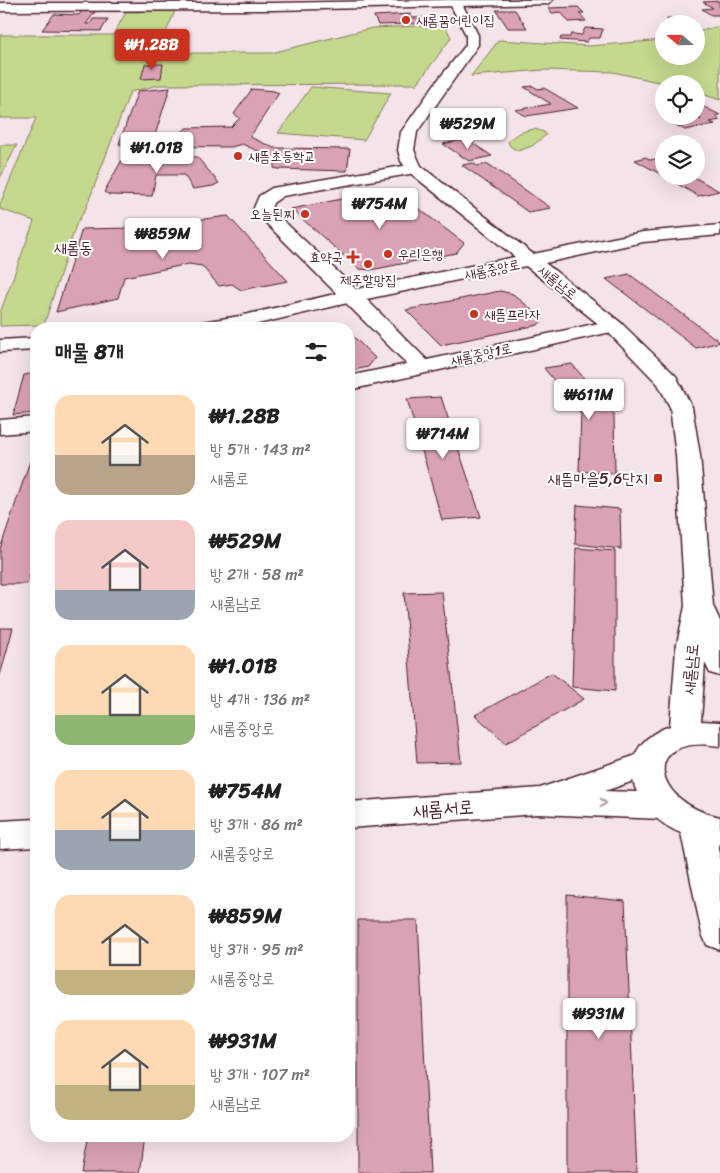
<!DOCTYPE html>
<html lang="ko">
<meta charset="utf-8">
<style>
:root{--surface:#fff;--page:#f2f2f2;--text:#202124;--muted:#757577;--accent:#c8321e}
body{margin:0;font-family:Sriracha,"Poor Story",sans-serif;background:var(--page);color:var(--text);height:100vh;display:flex;flex-direction:column;font-size:19px;white-space:nowrap}
*{box-sizing:border-box;margin:0}
p{font-size:16px;color:var(--muted)}
.icon{flex:none;width:28px;height:28px;fill:none;stroke:currentColor;stroke-width:2;stroke-linecap:round;stroke-linejoin:round}
.map{position:relative;flex:1;overflow:hidden}
.sheet{position:absolute;left:30px;top:322px;width:325px;height:820px;display:flex;flex-direction:column;background:var(--surface);border-radius:20px;box-shadow:0 5px 20px #0002}
.sheet>*{flex:none}
.needle{width:32px;rotate:290deg}
.controls{position:absolute;left:655px;top:15px;display:grid;gap:10px}
.controls a{display:grid;place-items:center;width:50px;height:50px;border-radius:50%;background:var(--surface);box-shadow:0 5px 20px #0002;font-size:25px}
.price{position:absolute;translate:-50% -42px;padding:0 11px;border-radius:5px;background:#fff;color:#222;font-size:16px;line-height:32px;filter:drop-shadow(0 1px 2px #0008)}
.price::after{content:'';position:absolute;left:50%;top:30px;width:15px;height:11px;margin-left:-8px;background:inherit;clip-path:polygon(0 0,100% 0,50% 100%)}
.price.on{background:var(--accent);color:#fff}
ul{padding:0;list-style:none}
li{display:flex;align-items:center;gap:15px;height:125px;padding:0 25px}
li span{display:grid;place-items:center;flex:none;width:140px;height:100px;border-radius:15px;color:#555}
li>.icon{margin-inline-start:auto}
span .icon{width:60px;height:60px;fill:#fffc;stroke-width:1}
li b{font-size:21px}
h2{display:flex;justify-content:space-between;align-items:center;height:60px;padding:0 25px;font-size:21px}
.map>svg:first-child{display:block}
</style>
<div class="map">
<svg width="720" height="1173" viewBox="0 0 720 1173">
<rect width="100%" height="100%" fill="#f4e3e9"/>
<filter id="ink" filterUnits="userSpaceOnUse"><feTurbulence type="fractalNoise" baseFrequency=".02" numOctaves="2"/><feDisplacementMap in="SourceGraphic" scale="10" xChannelSelector="R" yChannelSelector="G"/><feConvolveMatrix kernelMatrix="1 2 1 2 8 2 1 2 1" color-interpolation-filters="sRGB"/></filter>
<g filter="url(#ink)">
<path fill="#c4d88e" stroke="#877c5c" d="M175 11 163 39 167 46 186 53H271L372 28 445 25 451 38 417 84 159 85 130 92 86 208 76 225 44 325 0 326V313L34 221 0 209V204L36 118H0V35H113L126 12Z
M720 26V100L696 92V84H667L613 72 543 70 471 76 499 40 589 46 664 40V56H696V32Z
M311 87 391 93 364 140 278 133Z
M534 129 544 132 546 135 532 146 518 151 510 146 508 142C515 133 524 131 534 129Z
M0 145H17L0 178Z"/>
<path fill="#daa2b6" stroke="#4a1f2b" d="M719 1 720 15H711L702 9 713 8 703 2Z
M578 7 584 13H579L586 21 569 22 561 12 552 13 548 8Z
M496 10H515L527 28H508Z
M82 11 95 12 86 24H90L93 19H108L101 31 42 30 54 14 79 15Z
M410 14 412 18 434 17 437 23 378 25 374 16Z
M667 18 684 19 685 24H668Z
M585 28 603 29 600 38H589L587 42 560 40 561 37H570L571 34 582 35Z
M145 64H163L161 78 141 79Z
M533 86 538 89 544 88 578 108 526 116 515 110 551 104 524 87Z
M170 88 155 135H180L186 128 231 127 240 118 234 114 252 89 274 91 279 93 250 137 274 148 350 149 347 171 278 169 274 168V158L242 144 231 147 129 146 119 144 138 91Z
M696 103 720 115 715 116 720 120 710 122 715 124 685 130 674 124 701 119 696 116Z
M464 117 490 120 479 137 465 135 469 128 458 127Z
M466 139 492 156 469 161 443 144Z
M132 156 197 157 219 183 213 186 193 189 184 175H156L152 196 110 195 104 192 122 160Z
M646 157 650 160 661 158 664 160V176L635 160Z
M473 163 477 166 488 164 551 208 528 212 462 165Z
M664 176H692L719 191 698 196Z
M393 189 464 243 456 253 371 270 359 269 291 209Z
M228 216 288 281 241 290 232 284 219 286 202 266 189 264 124 277 118 298 56 312 82 229 134 228 138 236 148 242 191 245 172 223Z
M629 274 720 342 696 348 606 279Z
M500 291 513 294 543 319 538 325 441 345 406 310Z
M349 332 375 358 368 367 349 371Z
M572 364 614 414 615 474 579 471 581 414 544 368Z
M36 373V413L13 415 24 375Z
M441 397 481 517 442 520 407 399Z
M30 461H36V553L27 584H0V549Z
M577 505 620 509 621 549 575 544Z
M576 548 615 551V691L572 687Z
M442 592 461 762 417 763 404 593Z
M0 628H13L0 676Z
M552 673 584 699 506 743 475 715Z
M567 895 625 901 637 1173H567Z
M358 920H418L430 1173H358Z
M88 1136H145L140 1173H81Z"/>
<g fill="none" stroke-linecap="round" stroke-linejoin="round">
<defs>
<path id="street" d="M447 0H553L547 4 274 10 0 11V3H274Z
M415 164 421 166 423 169 421 172 283 196 273 203 271 209 359 292 427 360 613 320 620 322 623 326 620 330 349 390V376L407 364 253 210 259 196 272 188Z
M36 417V431L0 434V420Z
M648 751 659 754 664 763 659 772 605 791 663 793 675 797 680 806 675 815 663 819 537 814 349 828V802L540 788Z
M36 819V847L0 849V821Z"/>
<path id="secondary" d="M448 0H460L478 35V45L417 132 414 150 421 166 533 254 643 232 720 225V235L643 242 545 263 620 322 676 376 692 407 700 455 713 606 720 621V676L710 673 705 663 701 721 720 722V746C639 733 651 803 720 817V845L718 844 720 853V950L707 945 702 934 681 833C631 813 607 748 670 726L676 649 685 606 676 455 670 407 658 384 606 330 526 266 352 302 240 328 185 329 188 325 195 323 240 316 352 290 515 257 409 172 401 161 398 150 401 132 434 85 466 45V35Z
M36 338V350L0 352V340Z"/>
</defs>
<use href="#street" stroke="#4a1f2b" stroke-width="3"/>
<use href="#secondary" stroke="#4a1f2b" stroke-width="3"/>
<use href="#street" fill="#fff" fill-rule="evenodd"/>
<use href="#secondary" fill="#fff" fill-rule="evenodd"/>
</g>
<defs><path id="oneway-chevron" d="M-2-3.5L2.5 0L-2 3.5" fill="none" stroke-width="1.6" stroke-linecap="round" stroke-linejoin="round" transform="scale(1.25)"/></defs>
<use stroke="#ae9aa0" href="#oneway-chevron" transform="translate(603 803) rotate(2)"/>
</g>
<g fill="#c8321e" stroke="#fff" stroke-width="2">
<circle cx="406" cy="20" r="5"/>
<circle cx="238" cy="156" r="5"/>
<circle cx="305" cy="214" r="5"/>
<circle cx="388" cy="254" r="5"/>
<path d="M350.5 249.5h5v5h5v5h-5v5h-5v-5h-5v-5h5z"/>
<circle cx="368" cy="264" r="5"/>
<circle cx="474" cy="314" r="5"/>
<rect x="653" y="473" width="10" height="10" rx="2.5"/>
</g>
<g text-anchor="middle" stroke-width="4" stroke-linejoin="round" paint-order="stroke">
<g font-size="14" fill="#4a1f2b" stroke="#fff" text-anchor="start">
<text x="416" y="25">새롬꿈어린이집</text>
<text x="248" y="161">새뜸초등학교</text>
<text x="295" y="219" text-anchor="end">오늘된찌</text>
<text x="398" y="259">우리은행</text>
<text x="343" y="262" text-anchor="end">효약국</text>
<text x="368" y="285" text-anchor="middle">제주할망집</text>
<text x="484" y="319">새뜸프라자</text>
</g>
<g font-size="14" fill="#4a1f2b" stroke="#fff">
<text transform="translate(492 269) rotate(-11)" y="5">새롬중앙로</text>
<text transform="translate(558 282) rotate(39)" y="5">새롬남로</text>
<text transform="translate(481 354) rotate(-12)" y="5">새롬중앙1로</text>
</g>
<g font-size="16" fill="#4a1f2b" stroke="#fff">
<text x="73" y="253">새롬동</text>
</g>
<g font-size="16" fill="#4a1f2b" stroke="#fff" text-anchor="end">
<text x="648" y="484">새뜸마을5,6단지</text>
</g>
<g font-size="16" fill="#4a1f2b" stroke="#fff">
<text transform="translate(690 669) rotate(-85)" y="6">새롬남로</text>
</g>
<g font-size="19" fill="#4a1f2b" stroke="#fff">
<text transform="translate(443 808) rotate(-4)" y="7">새롬서로</text>
</g>
</g>
</svg>
<div class="controls">
<a><svg class="needle" viewBox="-14 -14 28 28"><path d="M0-13l5 13h-10z" fill="#e53935"/><path d="M0 13l5-13h-10z" fill="#757577"/></svg></a>
<a><svg class="icon" aria-label="locate" viewBox="0 0 24 24"><circle cx="12" cy="12" r="6"/><path d="M12 2v4M12 18v4M2 12h4M18 12h4"/></svg></a>
<a><svg class="icon" aria-label="layers" viewBox="0 0 24 24"><path d="M12 4l9 5-9 5-9-5zM3 14l9 5 9-5"/></svg></a>
</div>
<b class="price on" style="left:152px;top:71px">₩1.28B</b>
<b class="price" style="left:468px;top:150px">₩529M</b>
<b class="price" style="left:157px;top:174px">₩1.01B</b>
<b class="price" style="left:380px;top:230px">₩754M</b>
<b class="price" style="left:163px;top:260px">₩859M</b>
<b class="price" style="left:589px;top:421px">₩611M</b>
<b class="price" style="left:443px;top:460px">₩714M</b>
<b class="price" style="left:599px;top:1040px">₩931M</b>
<section class="sheet">
<h2>매물 8개<svg class="icon" aria-label="filters" viewBox="0 0 24 24"><path d="M4 7h16M4 17h16"/><circle cx="9" cy="7" r="2"/><circle cx="15" cy="17" r="2"/></svg></h2>
<ul>
<li><span style="background:linear-gradient(#ffd9b3 60%,#b9a48a 0)"><svg class="icon" aria-label="home" viewBox="0 0 24 24"><path d="M3 11l9-7 9 7M6 9v11h12V9"/></svg></span><div><b>₩1.28B</b><p>방 5개 · 143 m²</p><p>새롬로</p></div></li>
<li><span style="background:linear-gradient(#f6c9c9 70%,#9aa5b1 0)"><svg class="icon" aria-label="home" viewBox="0 0 24 24"><path d="M3 11l9-7 9 7M6 9v11h12V9"/></svg></span><div><b>₩529M</b><p>방 2개 · 58 m²</p><p>새롬남로</p></div></li>
<li><span style="background:linear-gradient(#ffd9b3 70%,#8fb573 0)"><svg class="icon" aria-label="home" viewBox="0 0 24 24"><path d="M3 11l9-7 9 7M6 9v11h12V9"/></svg></span><div><b>₩1.01B</b><p>방 4개 · 136 m²</p><p>새롬중앙로</p></div></li>
<li><span style="background:linear-gradient(#ffd9b3 60%,#9aa5b1 0)"><svg class="icon" aria-label="home" viewBox="0 0 24 24"><path d="M3 11l9-7 9 7M6 9v11h12V9"/></svg></span><div><b>₩754M</b><p>방 3개 · 86 m²</p><p>새롬중앙로</p></div></li>
<li><span style="background:linear-gradient(#ffd9b3 75%,#c2b280 0)"><svg class="icon" aria-label="home" viewBox="0 0 24 24"><path d="M3 11l9-7 9 7M6 9v11h12V9"/></svg></span><div><b>₩859M</b><p>방 3개 · 95 m²</p><p>새롬중앙로</p></div></li>
<li><span style="background:linear-gradient(#ffd9b3 65%,#c2b280 0)"><svg class="icon" aria-label="home" viewBox="0 0 24 24"><path d="M3 11l9-7 9 7M6 9v11h12V9"/></svg></span><div><b>₩931M</b><p>방 3개 · 107 m²</p><p>새롬남로</p></div></li>
</ul>
</section>
</div>
